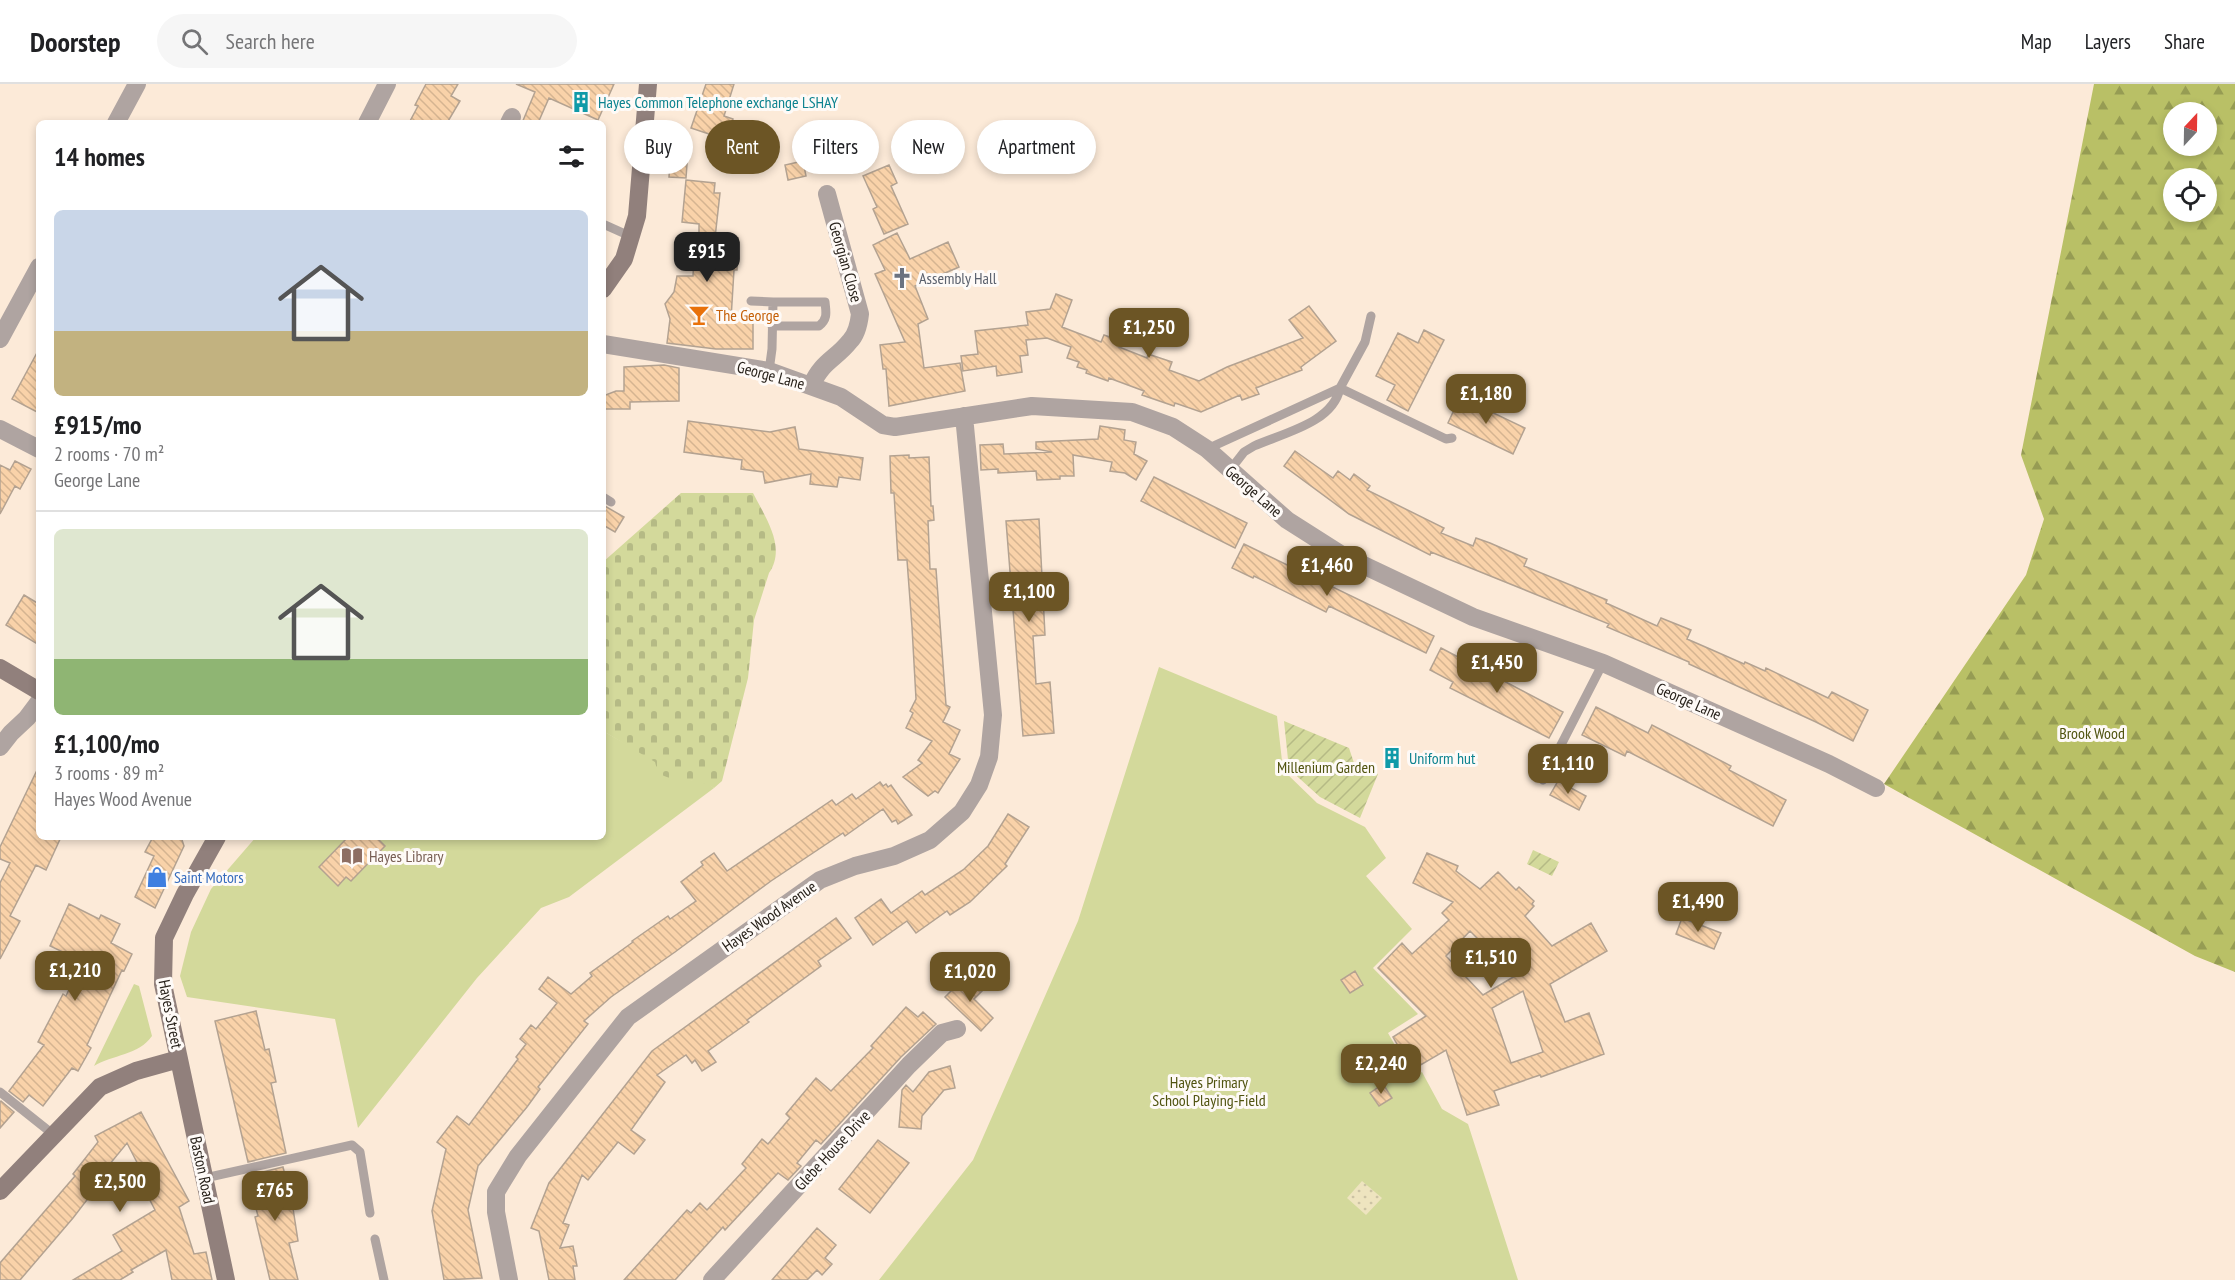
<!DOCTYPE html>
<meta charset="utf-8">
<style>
:root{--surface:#fff;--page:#f6f6f6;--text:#202124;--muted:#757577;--line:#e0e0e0;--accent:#6c5525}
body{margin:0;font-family:"PT Sans Narrow",sans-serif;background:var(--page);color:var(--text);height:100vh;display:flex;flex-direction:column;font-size:22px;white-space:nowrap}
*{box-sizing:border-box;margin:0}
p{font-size:20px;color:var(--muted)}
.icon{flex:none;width:33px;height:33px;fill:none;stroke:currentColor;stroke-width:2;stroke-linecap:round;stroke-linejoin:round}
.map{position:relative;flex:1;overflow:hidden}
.side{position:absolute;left:36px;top:36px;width:570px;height:720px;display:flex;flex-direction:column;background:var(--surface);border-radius:9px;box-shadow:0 3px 9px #0003}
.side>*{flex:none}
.hud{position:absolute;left:624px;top:36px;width:570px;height:54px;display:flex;gap:12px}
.needle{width:39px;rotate:22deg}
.fabs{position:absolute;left:2163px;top:18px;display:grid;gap:12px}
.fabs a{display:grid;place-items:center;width:54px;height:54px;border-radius:50%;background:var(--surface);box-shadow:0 3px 9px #0003;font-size:30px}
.price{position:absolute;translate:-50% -51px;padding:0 14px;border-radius:12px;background:var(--accent);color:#fff;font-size:20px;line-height:39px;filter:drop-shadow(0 2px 3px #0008)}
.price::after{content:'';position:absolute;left:50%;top:36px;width:18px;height:14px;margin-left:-9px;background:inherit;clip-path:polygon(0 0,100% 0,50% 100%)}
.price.current{background:#222;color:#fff}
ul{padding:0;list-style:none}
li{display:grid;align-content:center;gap:12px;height:318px;padding:0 18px}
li+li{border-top:2px solid var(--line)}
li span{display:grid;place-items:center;height:186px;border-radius:9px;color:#555}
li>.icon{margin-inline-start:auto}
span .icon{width:108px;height:108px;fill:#fffc;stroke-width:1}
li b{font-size:26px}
h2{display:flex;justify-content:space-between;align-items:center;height:72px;padding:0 18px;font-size:26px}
.pill{padding:0 21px;border-radius:27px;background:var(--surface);box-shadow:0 3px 9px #0003;font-size:21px;line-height:54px}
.pill.current{background:var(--accent);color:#fff}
header{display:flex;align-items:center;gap:36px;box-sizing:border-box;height:84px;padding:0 30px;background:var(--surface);border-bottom:2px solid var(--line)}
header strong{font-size:28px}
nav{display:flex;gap:33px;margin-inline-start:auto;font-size:21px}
.search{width:420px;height:54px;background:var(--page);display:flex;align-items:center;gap:15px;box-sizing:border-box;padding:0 21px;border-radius:33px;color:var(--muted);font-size:22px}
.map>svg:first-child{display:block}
</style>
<header>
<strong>Doorstep</strong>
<div class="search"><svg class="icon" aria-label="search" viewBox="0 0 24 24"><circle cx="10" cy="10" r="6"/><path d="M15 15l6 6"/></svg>Search here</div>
<nav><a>Map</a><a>Layers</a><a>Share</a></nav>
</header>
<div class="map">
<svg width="2235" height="1196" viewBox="0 0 2235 1196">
<defs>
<pattern id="forest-firs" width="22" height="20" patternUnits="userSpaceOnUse" patternTransform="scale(1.5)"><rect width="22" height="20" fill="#b9c066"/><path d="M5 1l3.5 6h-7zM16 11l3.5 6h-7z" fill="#969c53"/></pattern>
<pattern id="sand-dots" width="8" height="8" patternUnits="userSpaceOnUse" patternTransform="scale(1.5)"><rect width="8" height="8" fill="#eee4bf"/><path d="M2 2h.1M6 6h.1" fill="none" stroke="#ccc3a4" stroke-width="1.8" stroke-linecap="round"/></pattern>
<pattern id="cemetery-stones" width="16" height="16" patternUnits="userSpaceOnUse" patternTransform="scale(1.5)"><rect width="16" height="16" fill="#d3d99b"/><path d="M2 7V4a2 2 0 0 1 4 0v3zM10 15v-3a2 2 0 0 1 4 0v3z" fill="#b5ba85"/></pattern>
<pattern id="garden-furrows" width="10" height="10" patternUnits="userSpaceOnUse" patternTransform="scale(1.5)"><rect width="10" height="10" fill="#d3d99b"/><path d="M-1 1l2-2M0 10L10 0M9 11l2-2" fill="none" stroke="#b5ba85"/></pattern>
<pattern id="building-back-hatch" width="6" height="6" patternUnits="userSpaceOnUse" patternTransform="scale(1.5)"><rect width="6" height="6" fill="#f9d2a9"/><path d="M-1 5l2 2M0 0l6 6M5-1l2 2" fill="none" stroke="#d5b491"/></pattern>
</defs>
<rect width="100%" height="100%" fill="#fcead8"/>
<path fill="#d3d99b" d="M1159 583 1277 632 1283 686 1317 719 1365 743 1386 774 1366 792 1412 845 1373 884 1418 930 1388 949 1413 993 1422 988 1442 1025 1468 1040 1518 1196H879L973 1076 1078 837Z
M603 647 690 696 706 698 714 704 569 813 541 824 477 894 358 1044 335 935 187 913 180 892 191 848 211 805 256 753H603Z
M134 900 139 902 152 952C139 971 112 971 94 982Z"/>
<path fill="url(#forest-firs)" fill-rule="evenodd" d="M2094 0H2235V888L2195 872 1884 700 2026 491 2044 435 2021 371ZM2174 28H2206V62H2174ZM2174 94H2206V128H2174Z"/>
<path fill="url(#sand-dots)" d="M1362 1097 1382 1114 1366 1131 1347 1114Z"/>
<path fill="url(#cemetery-stones)" d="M681 409H753C765 433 787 463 769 489L754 536 748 594 722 697 714 704C696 692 676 700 658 689L655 678 603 647V478Z"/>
<path fill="url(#garden-furrows)" d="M1284 637 1349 664 1354 679 1378 690 1360 734 1320 713 1289 685Z
M1533 766 1559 778 1552 792 1527 780Z"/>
<path fill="url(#building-back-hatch)" stroke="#b3a291" stroke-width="1.5" fill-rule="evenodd" d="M426 0H458L451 12 460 17 447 39H409L418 22 415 21Z
M516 0H614L598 36 549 14 538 39H522L535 8Z
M706 0H734L724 32 733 35 727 56 691 44Z
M844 47 867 52 865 58 868 59 863 80 843 75 809 82 803 55Z
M672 50 689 52 686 94 669 93Z
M803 77 806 92 788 96 785 81Z
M889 81 897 99 891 102 908 140 884 150 873 125 877 123 863 92Z
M686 96 715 99 714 109H720L715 154H738L737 186H734L731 235H753V265H716L667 259 670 235 665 220 674 208 677 192H693L694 171H699V140L682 138Z
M897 149 910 175 948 158 959 183 915 202 928 235 918 240 924 284 960 279 965 307 889 322 886 285H883L880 261 905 258 875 190 885 186 873 161Z
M1056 210 1072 216 1062 243 1101 258 1104 251 1121 257 1119 263 1147 274 1148 270 1172 278 1169 286 1199 297 1227 283 1303 254 1289 236 1309 222 1336 257 1301 283 1302 286 1256 304 1259 310 1242 316 1240 311 1201 328 1175 319 1174 322 1142 311 1144 307 1109 294 1108 297 1086 289 1087 286 1077 283 1079 278 1067 274 1071 263 1047 254 1026 256 1028 271 1020 272 1022 288 997 292 996 282 963 287 961 272 978 270 975 247 1028 241 1026 228 1050 225Z
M1424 246 1444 256 1408 327 1387 316 1395 301 1376 292 1398 249 1418 259Z
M39 265V329L12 315Z
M664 281 679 284V317L630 318V325H603V312L616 307H624V283Z
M1460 313 1525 344 1513 370 1448 339Z
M688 337 770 348 795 343 799 365 863 374 860 396 839 393 837 403 810 400 811 390 765 399 763 388 741 385 742 376 684 368Z
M1100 342 1125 346 1124 356 1136 358 1134 370 1147 377 1136 396 1125 389 1110 387 1112 378 1073 371 1074 392H1060V395L1037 396 1036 387 998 389V385L981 386 980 361 1003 360 1004 370 1052 368 1036 365V358L1098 355Z
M1295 367 1333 394 1338 387 1350 396 1354 390 1370 402 1367 406 1444 444 1441 449 1473 462 1476 454 1490 459 1527 475 1524 482 1607 516 1606 519 1657 542 1661 534 1691 546 1687 555 1710 565 1744 580 1745 578 1765 587 1766 584 1828 614 1832 608 1868 626 1853 657 1816 638 1689 580V578L1607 543 1609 540 1431 468 1430 471 1349 430 1284 382Z
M909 371V374L929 373 931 422H933L934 436 928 437 930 485H936L946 621 950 623 943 638 960 646 949 670 960 675 938 709 935 707 928 712 903 693 922 679 918 676 932 657 906 644 913 629 910 627 916 615 912 543 907 476H898L894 409H891L890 372Z
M15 377 31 385 20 405 15 402 0 430V381L10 386Z
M1154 393 1247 439 1235 464 1141 417Z
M603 421 624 433 615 448 603 441Z
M1039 435 1045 551 1033 552 1036 600 1050 598 1054 649 1023 652 1006 437Z
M1244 460 1434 552 1426 569 1329 522 1326 528 1254 492 1253 494 1232 484Z
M24 511 39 520V561L6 541Z
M1441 564 1563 628 1549 654 1450 604 1453 598 1430 586Z
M1596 623 1648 649 1652 641 1731 682 1729 686 1786 716 1773 742 1627 667 1625 672 1582 651Z
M39 682V753H61L46 786 36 781 10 832 20 837 0 875V799L10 779 0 775V763Z
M1558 697 1586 712 1579 726 1550 711Z
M880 698 883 702 886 700 888 703 891 701 912 731 898 740 896 736 892 738 883 725 845 752 843 749 771 797 675 868 611 913 584 937 588 940 538 1003 540 1005 527 1023 478 1082 468 1126 482 1194 444 1196 432 1127 446 1065 437 1058 457 1032 469 1041 518 975 516 973 526 960 520 955 531 941 536 945 557 919 539 905 548 893 571 910 592 892 590 889 633 858 632 857 668 832 670 835 696 817 681 798 703 781 701 778 714 769 727 787 832 716 836 721 852 710 856 715Z
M1008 730 1029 743 1005 780 1007 782 970 818 950 831 947 827 916 849 907 837 873 861 855 834 881 815 891 829 922 807 925 811 963 786 988 762Z
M153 753H181L184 762 155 824 135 813 154 772 145 768Z
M348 753H376L385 762 351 797 346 793 338 802 319 783Z
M1427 769 1458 782 1456 787 1480 805 1498 788 1516 806 1519 803 1534 817 1532 820 1534 822 1525 832 1552 862 1591 839 1607 867 1550 900 1565 938 1589 929 1604 970 1541 993 1540 991 1494 1007 1499 1021 1467 1031 1446 966 1412 986 1393 953 1426 932 1378 884 1402 859 1412 870 1449 836 1442 829 1453 818 1413 799ZM1470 847 1515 892 1483 911 1446 872ZM1523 907 1543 968 1511 979 1492 924Z
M69 820 99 835 101 831 120 840 111 859 132 870 124 887 122 886 87 961 91 964 78 987 72 984 43 1022 29 1011 23 1018 9 1007 44 961 38 958 63 910 66 912 82 877 50 862Z
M836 834 851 854 818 877 821 882 747 936 749 938 708 967 716 978 702 987 695 976 692 979 686 971 657 991 665 998 631 1046 645 1056 634 1070 618 1058 588 1096 582 1091 563 1139 569 1141 560 1164 573 1162 577 1182H573L575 1196H549L539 1147 531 1144 549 1099 652 967Z
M1682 834 1721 849 1714 865 1676 850Z
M1355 887 1363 901 1350 909 1341 896Z
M971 892 984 905 974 915 993 934 981 947 945 913 958 900 961 903Z
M906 923 918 933 923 928 936 940 901 973 821 1060 816 1056 797 1079 801 1082 788 1096 778 1089 725 1146 723 1143 675 1196H624L687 1126 691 1129 700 1119 707 1126 746 1084 742 1080 762 1055 768 1060 790 1034 786 1030 816 994 831 1007 873 964 871 962Z
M256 927 265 966 269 965 276 998 271 999 286 1069 248 1078 215 937Z
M950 982 955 1004 944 1006 922 1032 921 1045 899 1043 902 1006 906 1001 913 1008 929 988Z
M1383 1000 1392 1014 1379 1022 1370 1009Z
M1 1017 14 1028 0 1044V1018Z
M141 1028 189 1117 179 1123 194 1170 206 1168 212 1196H172L166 1166 131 1186 133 1188 120 1196H73L122 1167 113 1151 155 1126 141 1099 146 1096 127 1059 86 1109 90 1112 73 1134 20 1196H0V1179L75 1092 73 1090 98 1058 95 1052Z
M878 1056 909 1079 870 1129 839 1105Z
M283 1083 292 1118 298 1157 289 1159 298 1196H270L255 1133 258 1132 248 1094 251 1093V1091Z
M817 1144 836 1161 825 1174 832 1180 822 1191 817 1186 807 1196H772Z"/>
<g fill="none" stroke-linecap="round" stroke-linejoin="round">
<path stroke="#afa4a1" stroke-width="9" d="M603 140 632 153
M751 217 773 218 772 265 769 287
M772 242H819C828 235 826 228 825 218H773
M1207 365 1340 304 1365 258 1371 232
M1230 386 1244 368 1254 362C1283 349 1333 339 1340 304L1446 355 1452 354
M603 413 611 418
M1543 696 1603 579
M0 1008 54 1051
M205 1094 352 1061 360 1068 370 1129
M375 1155 384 1196"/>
<path stroke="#afa4a1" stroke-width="18" d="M116 39 137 0
M367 39 387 0
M509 39 512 33
M0 255 39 183
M603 260 769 287 841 313 883 341 895 343 1032 322 1132 328 1173 343 1207 365 1287 436 1342 471 1473 533 1603 579 1829 680 1876 704
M811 302C823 276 835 276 850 257 857 250 859 239 860 230L827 110
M0 345 39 365
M0 663 11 649 27 634 39 618
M509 1196 496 1128V1108L518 1072 628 933 820 796 855 782 894 772 930 756 962 728 979 701 989 673 993 631 964 332
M712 1196 909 981 942 949 957 945"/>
<path stroke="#91807c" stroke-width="18" d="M603 205 624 175 637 132 648 0
M0 584 39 607
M217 753 185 810 164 854 163 900 226 1196
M0 1107 100 1003 136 987 179 975"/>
</g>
<defs>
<symbol id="building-bare" viewBox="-9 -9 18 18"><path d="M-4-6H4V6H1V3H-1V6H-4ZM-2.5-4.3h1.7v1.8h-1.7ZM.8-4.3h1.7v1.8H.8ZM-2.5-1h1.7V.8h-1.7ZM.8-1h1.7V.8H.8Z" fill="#0f9aa8" stroke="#fefaf7" stroke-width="2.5" paint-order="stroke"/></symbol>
<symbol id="church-bare" viewBox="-9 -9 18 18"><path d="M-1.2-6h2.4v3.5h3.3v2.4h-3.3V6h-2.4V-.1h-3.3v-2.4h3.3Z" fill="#6b7280" stroke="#fefaf7" stroke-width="2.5" paint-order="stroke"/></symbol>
<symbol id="bar-bare" viewBox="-9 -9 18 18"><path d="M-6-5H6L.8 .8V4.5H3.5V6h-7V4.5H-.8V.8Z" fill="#e8710a" stroke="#fefaf7" stroke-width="2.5" paint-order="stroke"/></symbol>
<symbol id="library-bare" viewBox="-9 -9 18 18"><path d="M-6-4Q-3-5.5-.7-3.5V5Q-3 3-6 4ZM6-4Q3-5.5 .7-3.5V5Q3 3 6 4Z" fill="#8d6e63" stroke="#fefaf7" stroke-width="2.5" paint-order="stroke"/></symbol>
<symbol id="shop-bare" viewBox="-9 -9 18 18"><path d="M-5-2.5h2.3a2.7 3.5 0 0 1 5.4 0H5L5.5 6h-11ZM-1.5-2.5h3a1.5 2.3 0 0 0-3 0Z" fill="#3f7fe0" stroke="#fefaf7" stroke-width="2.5" paint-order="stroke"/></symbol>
</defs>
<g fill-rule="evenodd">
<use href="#building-bare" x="566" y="3" width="30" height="30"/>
<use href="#church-bare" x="887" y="179" width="30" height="30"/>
<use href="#bar-bare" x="684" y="216" width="30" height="30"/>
<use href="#building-bare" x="1377" y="659" width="30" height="30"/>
<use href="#library-bare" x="337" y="757" width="30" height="30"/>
<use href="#shop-bare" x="142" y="778" width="30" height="30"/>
</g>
<g text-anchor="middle" stroke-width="6" stroke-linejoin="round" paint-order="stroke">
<g font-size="16" fill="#0d838f" stroke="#fefaf7" text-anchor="start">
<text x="598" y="24">Hayes Common Telephone exchange LSHAY</text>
<text x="1409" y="680">Uniform hut</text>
</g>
<g font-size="16" fill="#28221b" stroke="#fefaf7">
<text transform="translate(846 178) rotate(74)" y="6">Georgian Close</text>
<text transform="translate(771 291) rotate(15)" y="6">George Lane</text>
<text transform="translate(1254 407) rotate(41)" y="6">George Lane</text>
<text transform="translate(1689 617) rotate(24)" y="6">George Lane</text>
<text transform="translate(769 832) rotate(-35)" y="6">Hayes Wood Avenue</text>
<text transform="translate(171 930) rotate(79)" y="6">Hayes Street</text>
<text transform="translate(832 1066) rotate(-47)" y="6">Glebe House Drive</text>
<text transform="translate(203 1086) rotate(78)" y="6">Baston Road</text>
</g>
<g font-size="16" fill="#5b616d" stroke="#fefaf7" text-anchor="start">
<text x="919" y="200">Assembly Hall</text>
</g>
<g font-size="16" fill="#c56008" stroke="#fefaf7" text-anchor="start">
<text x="716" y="237">The George</text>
</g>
<g font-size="16" fill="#50530f" stroke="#fefaf7">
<text x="2092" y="655">Brook Wood</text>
<text x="1326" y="689">Millenium Garden</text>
<text x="1209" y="1004">Hayes Primary<tspan x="1209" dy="18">School Playing-Field</tspan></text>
</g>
<g font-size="16" fill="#785e54" stroke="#fefaf7" text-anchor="start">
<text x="369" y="778">Hayes Library</text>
</g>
<g font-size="16" fill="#366cbe" stroke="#fefaf7" text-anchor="start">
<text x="174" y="799">Saint Motors</text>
</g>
</g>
</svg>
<div class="fabs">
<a><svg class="needle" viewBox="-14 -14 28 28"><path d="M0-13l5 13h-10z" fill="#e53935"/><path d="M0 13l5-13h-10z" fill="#757577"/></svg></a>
<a><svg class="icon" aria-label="locate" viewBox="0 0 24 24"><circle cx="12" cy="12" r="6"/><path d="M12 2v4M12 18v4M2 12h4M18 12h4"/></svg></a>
</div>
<b class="price current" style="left:707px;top:199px">£915</b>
<b class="price" style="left:1149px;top:275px">£1,250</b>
<b class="price" style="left:1486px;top:341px">£1,180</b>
<b class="price" style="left:1327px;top:513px">£1,460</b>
<b class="price" style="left:1029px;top:539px">£1,100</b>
<b class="price" style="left:1497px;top:610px">£1,450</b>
<b class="price" style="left:1568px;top:711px">£1,110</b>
<b class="price" style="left:1698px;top:849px">£1,490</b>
<b class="price" style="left:1491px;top:905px">£1,510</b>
<b class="price" style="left:75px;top:918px">£1,210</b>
<b class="price" style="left:970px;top:919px">£1,020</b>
<b class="price" style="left:1381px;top:1011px">£2,240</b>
<b class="price" style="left:120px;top:1129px">£2,500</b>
<b class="price" style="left:275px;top:1138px">£765</b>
<div class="hud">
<a class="pill">Buy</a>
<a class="pill current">Rent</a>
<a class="pill">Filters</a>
<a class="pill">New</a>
<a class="pill">Apartment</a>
</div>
<section class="side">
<h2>14 homes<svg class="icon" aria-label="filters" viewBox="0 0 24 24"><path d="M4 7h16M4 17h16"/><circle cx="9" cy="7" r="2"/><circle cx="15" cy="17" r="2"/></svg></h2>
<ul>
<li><span style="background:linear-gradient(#c9d6e8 65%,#c2b280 0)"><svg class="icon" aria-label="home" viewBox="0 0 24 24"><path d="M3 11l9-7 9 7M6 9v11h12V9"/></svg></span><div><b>£915/mo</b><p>2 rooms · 70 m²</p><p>George Lane</p></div></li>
<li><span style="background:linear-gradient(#dfe7d0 70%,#8fb573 0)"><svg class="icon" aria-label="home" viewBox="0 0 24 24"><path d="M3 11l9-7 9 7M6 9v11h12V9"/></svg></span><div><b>£1,100/mo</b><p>3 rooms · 89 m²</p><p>Hayes Wood Avenue</p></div></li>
</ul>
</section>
</div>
